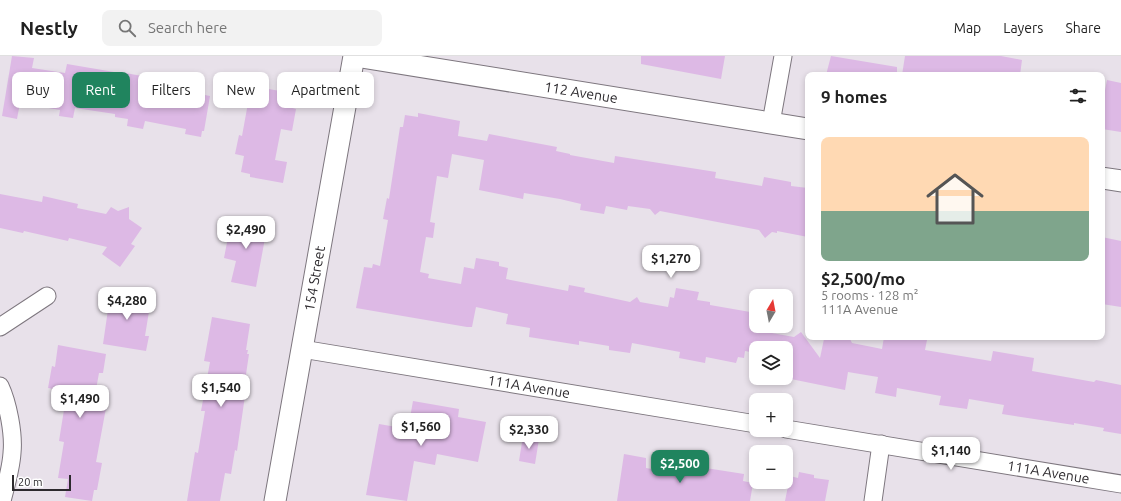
<!DOCTYPE html>
<meta charset="utf-8">
<style>
:root{--surface:#fff;--page:#f2f2f2;--text:#222;--muted:#767676;--line:#e0e0e0;--accent:#20845e}
body{margin:0;font-family:Ubuntu,sans-serif;background:var(--page);color:var(--text);height:100vh;display:flex;flex-direction:column;font-size:15px;white-space:nowrap}
*{box-sizing:border-box;margin:0}
p{font-size:13px;color:var(--muted)}
.icon{flex:none;width:22px;height:22px;fill:none;stroke:currentColor;stroke-width:2;stroke-linecap:round;stroke-linejoin:round}
.map{position:relative;flex:1;overflow:hidden}
.side{position:absolute;left:805px;top:16px;width:300px;height:268px;display:flex;flex-direction:column;background:var(--surface);border-radius:8px;box-shadow:0 2px 6px #0003}
.side>*{flex:none}
.hud{position:absolute;left:12px;top:16px;width:380px;height:36px;display:flex;gap:8px}
.needle{width:26px;rotate:10deg}
.tools{position:absolute;left:749px;top:233px;display:grid;gap:8px}
.tools a{display:grid;place-items:center;width:44px;height:44px;border-radius:8px;background:var(--surface);box-shadow:0 2px 6px #0003;font-size:20px}
.scale{position:absolute;left:12px;bottom:10px;width:59px;box-sizing:border-box;padding-left:4px;border:2px solid #2d2a2e;border-top:0;font-size:11px;line-height:14px;white-space:nowrap;color:#2d2a2e;-webkit-text-stroke:3px #fff;paint-order:stroke}
.price{position:absolute;translate:-50% -34px;padding:0 9px;border-radius:8px;background:#fff;color:#222;font-size:13px;line-height:26px;filter:drop-shadow(0 1px 2px #0008)}
.price::after{content:'';position:absolute;left:50%;top:24px;width:12px;height:9px;margin-left:-6px;background:inherit;clip-path:polygon(0 0,100% 0,50% 100%)}
.price.selected{background:var(--accent);color:#fff}
ul{padding:0;list-style:none}
li{display:grid;align-content:center;gap:8px;height:212px;padding:0 16px}
li+li{border-top:1px solid var(--line)}
li span{display:grid;place-items:center;height:124px;border-radius:8px;color:#555}
li>.icon{margin-inline-start:auto}
span .icon{width:72px;height:72px;fill:#fffc;stroke-width:1}
li b{font-size:17px}
h2{display:flex;justify-content:space-between;align-items:center;height:48px;padding:0 16px;font-size:17px}
.pill{padding:0 14px;border-radius:8px;background:var(--surface);box-shadow:0 2px 6px #0003;font-size:14px;line-height:36px}
.pill.selected{background:var(--accent);color:#fff}
header{display:flex;align-items:center;gap:24px;box-sizing:border-box;height:56px;padding:0 20px;background:var(--surface);border-bottom:1px solid var(--line)}
header strong{font-size:19px}
nav{display:flex;gap:22px;margin-inline-start:auto;font-size:14px}
.search{width:280px;height:36px;background:var(--page);display:flex;align-items:center;gap:10px;box-sizing:border-box;padding:0 14px;border-radius:8px;color:var(--muted);font-size:15px}
.map>svg:first-child{display:block}
</style>
<header>
<strong>Nestly</strong>
<div class="search"><svg class="icon" aria-label="search" viewBox="0 0 24 24"><circle cx="10" cy="10" r="6"/><path d="M15 15l6 6"/></svg>Search here</div>
<nav><a>Map</a><a>Layers</a><a>Share</a></nav>
</header>
<div class="map">
<svg width="1121" height="445" viewBox="0 0 1121 445">
<rect width="100%" height="100%" fill="#e8e1ea"/>
<path fill="#ddb9e5" d="M12 0 34 2 32 12 65 17 67 8 120 17V16L191 29 189 36 210 40 204 75H202L201 81 185 78 186 73 145 65 143 73 127 70 128 63 115 61V58L75 52 73 62 59 60 60 54 20 47 17 63 2 60Z
M641 0H725L721 23 641 8Z
M831 0 897 11V19H826Z
M905 0H1001L1022 4 1020 19H902Z
M1107 24 1121 27V76L1102 73V50Z
M220 28 251 33V30L292 37 289 51 296 53 292 75 281 73 275 104 287 106 283 127 250 121V118L241 116 244 100 235 98 239 79 242 80 248 47 217 40Z
M418 57 460 65 458 80 487 85 489 78 557 91 556 95 570 98V99L614 107 615 100 716 116 715 122 762 130 764 121 791 126V130L808 132V181L777 175V177L772 176 765 182 759 174 660 155 655 159 650 153 628 150 627 154 606 150 604 158 580 154 581 148 560 143 524 137 523 143 479 134 484 104 452 98 448 122 437 120 430 166 435 167 433 182 426 181 420 216 429 218 428 222 461 228 464 211 474 213 476 202 499 206V210L508 212 506 223 568 235 569 229 585 232 584 236 630 246 637 241 640 246 668 251 670 241 674 242 676 232 699 236 697 244 710 246V249L756 257V270H761L760 275 794 281 801 276 820 302 824 283 834 284 839 281H849L852 287 882 293 884 281H911L927 284 925 294 991 305 993 295 1034 302 1032 315 1094 326 1096 324 1121 329V378L1103 375 1104 372 1074 367V369L1002 358 1004 349 969 343 967 353 939 349 941 340 897 332 896 341 875 337 878 321 848 316 845 334 786 322V292H756V297L745 295 744 302 738 301 736 307 706 301 705 307 679 302 680 296 632 287 630 297 609 294V290L579 285V289L529 281 530 272 506 268 508 258 476 251 472 271H467L356 252 364 211 372 212 373 208 380 210 388 164 383 163 387 142 389 143 400 71H403L405 59 418 61Z
M0 138 42 146 43 140 78 148 77 152 106 158 111 151 118 155 129 151V163L142 172 131 188 135 190 120 211 102 198 107 191 69 182 68 185 24 175 23 177 0 172Z
M239 161 268 166 256 231 231 226 236 205 224 202 230 171 236 172Z
M1102 181 1121 185V251L1102 248Z
M111 233 125 236V238L151 243 145 280H149L146 295 103 288Z
M212 261 250 268 246 294H248L247 298H249L245 325 247 326 237 395 235 394 231 418 225 417 220 445H187L195 396 198 397 205 355H201L210 306 204 305Z
M58 289 106 298 103 317H99L93 350 106 352 96 406 102 407 97 434H94L92 445 65 441 68 423 58 422 64 386 59 385 67 335 48 332 52 310 55 311Z
M413 345 459 353 458 361 486 366 478 406 437 398 435 409 414 405 407 445 366 439 379 368 408 373Z
M523 380 539 383 535 408 519 405Z
M624 398 646 402V412L682 418 683 413 692 414 693 410 744 418 743 425 753 427 750 445H617Z
M799 416 814 419V422L829 424 825 445H785L790 420 798 422Z"/>
<g fill="none" stroke-linecap="round" stroke-linejoin="round">
<defs>
<g id="minor">
<path d="M771 67 783 0"/>
<path d="M0 271 47 240"/>
<path id="s1" d="M302 293 756 368"/>
<path d="M0 330C8 347 14 378 12 397 11 413 6 429 2 445"/>
<path id="s2" d="M786 373 1121 428"/>
<path d="M873 445 881 388"/>
</g>
<g id="tertiary">
<path id="s3" d="M355 0 808 73"/>
<path d="M1102 122 1121 125"/>
<path id="s4" d="M275 445 354 0"/>
</g>
</defs>
<use href="#minor" stroke="#7d767e" stroke-width="19"/>
<use href="#tertiary" stroke="#7d767e" stroke-width="23"/>
<use href="#minor" stroke="#fff" stroke-width="17"/>
<use href="#tertiary" stroke="#fff" stroke-width="21"/>
</g>
<g text-anchor="middle" stroke-width="3" stroke-linejoin="round" paint-order="stroke">
<g font-size="14" fill="#2d2a2e" stroke="#fff">
<text dy="5" stroke="none"><textPath href="#s3" startOffset="229">112 Avenue</textPath></text>
<text dy="5" stroke="none"><textPath href="#s4" startOffset="226">154 Street</textPath></text>
<text dy="5" stroke="none"><textPath href="#s1" startOffset="230">111A Avenue</textPath></text>
<text dy="5" stroke="none"><textPath href="#s2" startOffset="266">111A Avenue</textPath></text>
</g>
</g>
</svg>
<div class="tools">
<a><svg class="needle" viewBox="-14 -14 28 28"><path d="M0-13l5 13h-10z" fill="#e53935"/><path d="M0 13l5-13h-10z" fill="#767676"/></svg></a>
<a><svg class="icon" aria-label="layers" viewBox="0 0 24 24"><path d="M12 4l9 5-9 5-9-5zM3 14l9 5 9-5"/></svg></a>
<a>+</a>
<a>−</a>
</div>
<div class="scale">20 m</div>
<b class="price" style="left:246px;top:194px">$2,490</b>
<b class="price" style="left:671px;top:223px">$1,270</b>
<b class="price" style="left:127px;top:265px">$4,280</b>
<b class="price" style="left:221px;top:352px">$1,540</b>
<b class="price" style="left:80px;top:363px">$1,490</b>
<b class="price" style="left:421px;top:391px">$1,560</b>
<b class="price" style="left:529px;top:394px">$2,330</b>
<b class="price" style="left:951px;top:415px">$1,140</b>
<b class="price selected" style="left:680px;top:428px">$2,500</b>
<div class="hud">
<a class="pill">Buy</a>
<a class="pill selected">Rent</a>
<a class="pill">Filters</a>
<a class="pill">New</a>
<a class="pill">Apartment</a>
</div>
<section class="side">
<h2>9 homes<svg class="icon" aria-label="filters" viewBox="0 0 24 24"><path d="M4 7h16M4 17h16"/><circle cx="9" cy="7" r="2"/><circle cx="15" cy="17" r="2"/></svg></h2>
<ul>
<li><span style="background:linear-gradient(#ffd9b3 60%,#7fa58c 0)"><svg class="icon" aria-label="home" viewBox="0 0 24 24"><path d="M3 11l9-7 9 7M6 9v11h12V9"/></svg></span><div><b>$2,500/mo</b><p>5 rooms · 128 m²</p><p>111A Avenue</p></div></li>
</ul>
</section>
</div>
